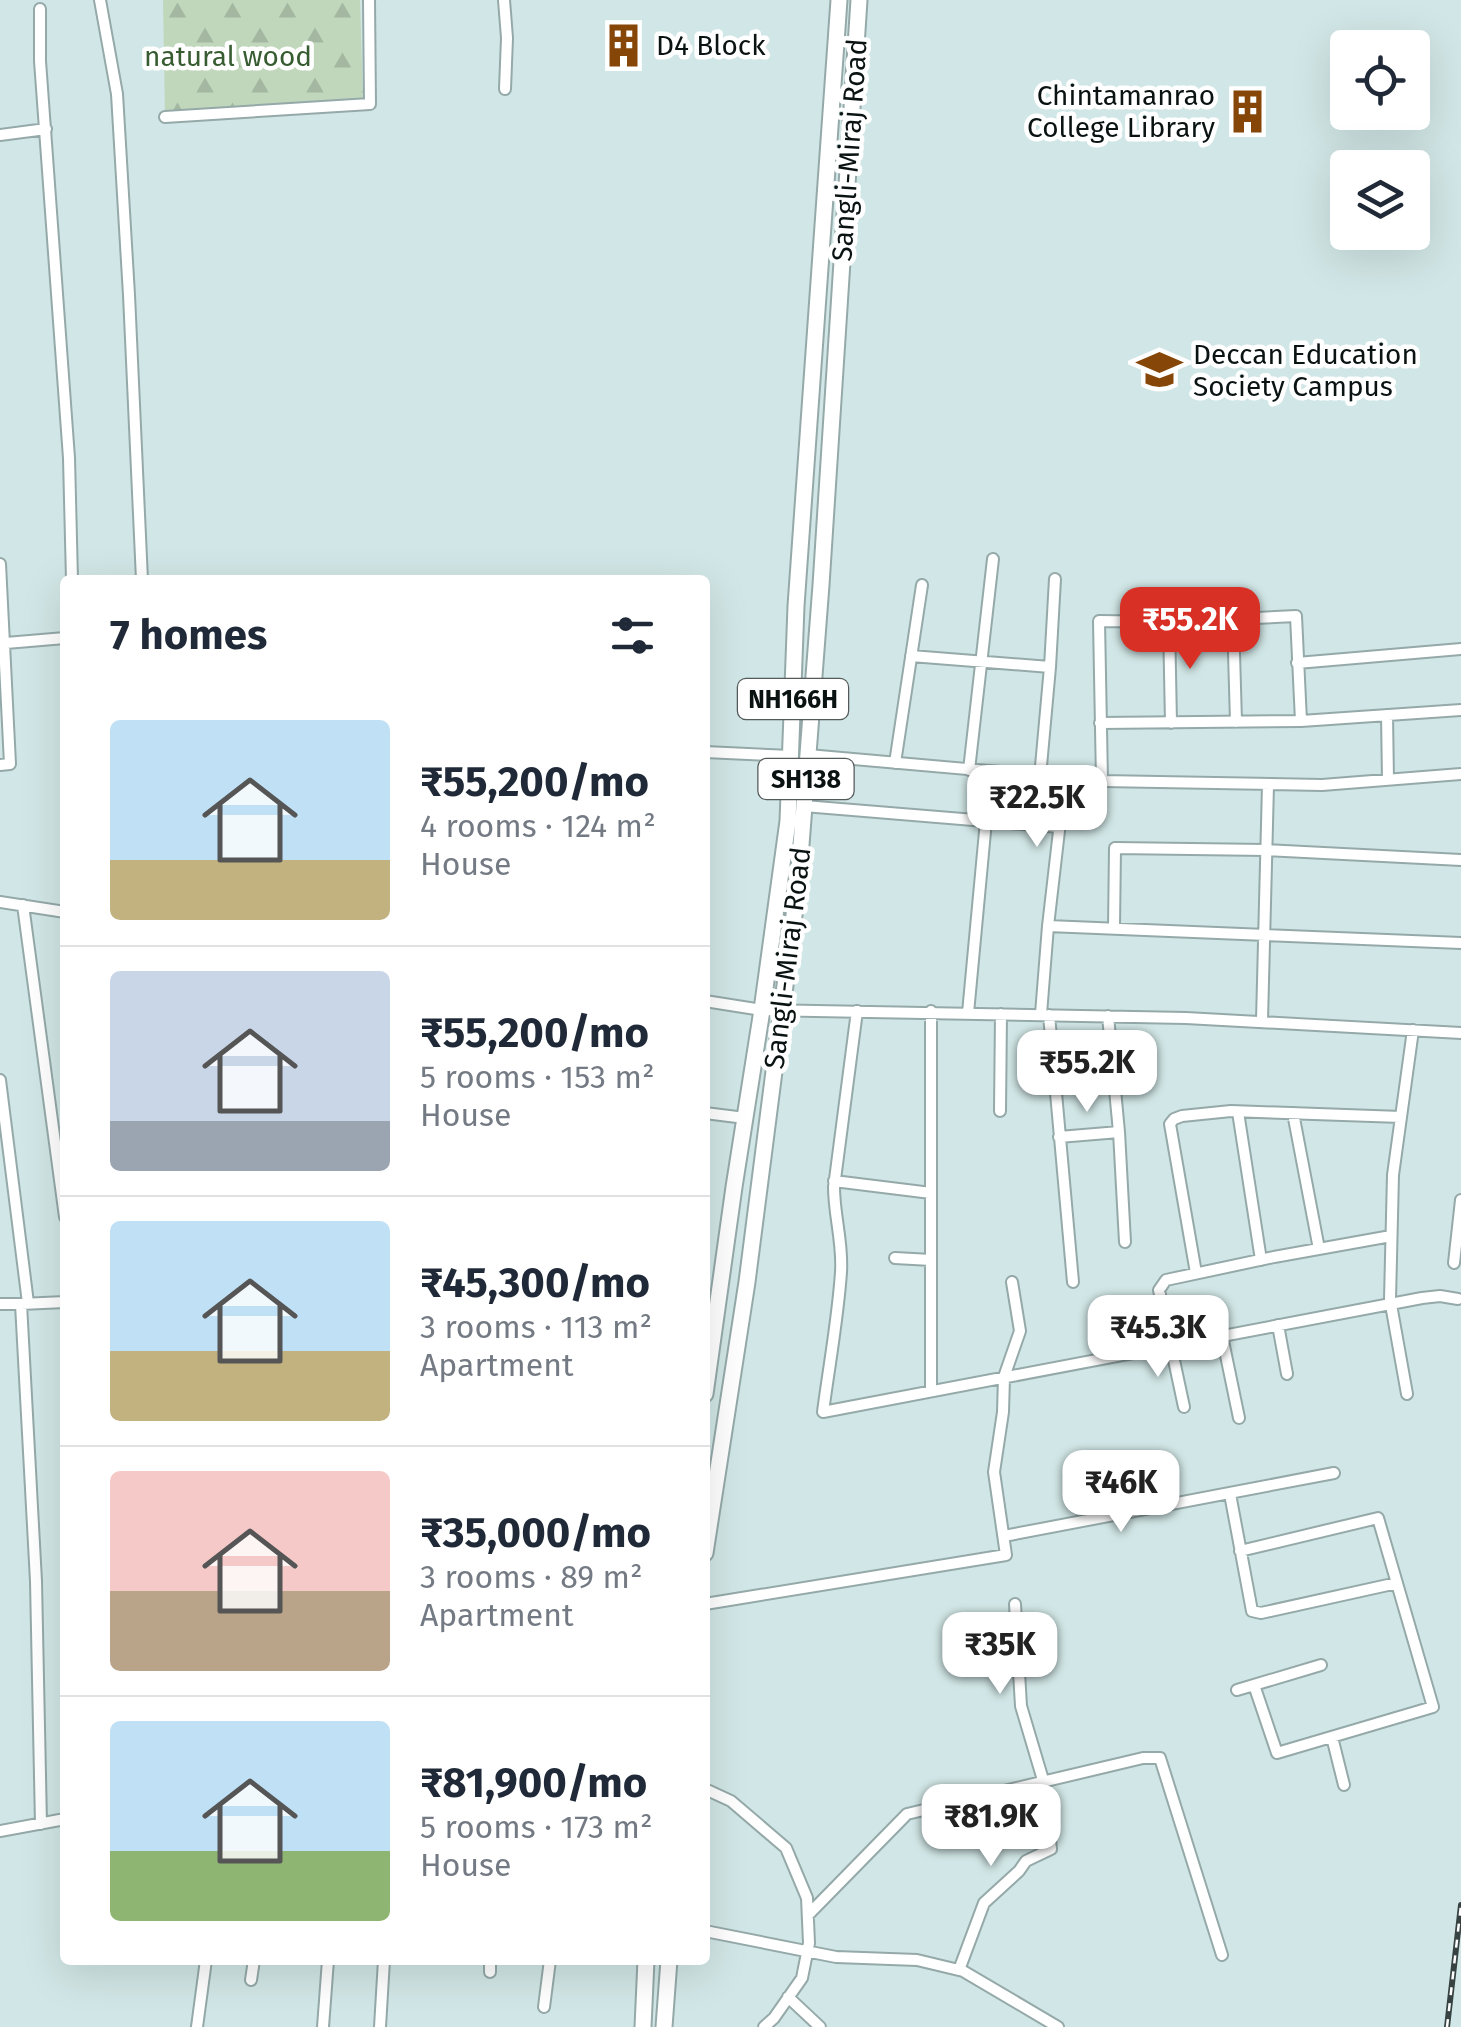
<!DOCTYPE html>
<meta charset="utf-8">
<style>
:root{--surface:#fff;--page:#f2f2f3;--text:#1f2937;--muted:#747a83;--line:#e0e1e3;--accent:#d93025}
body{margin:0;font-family:"Fira Sans",sans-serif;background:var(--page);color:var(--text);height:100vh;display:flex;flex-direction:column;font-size:38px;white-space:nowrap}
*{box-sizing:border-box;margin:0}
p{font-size:32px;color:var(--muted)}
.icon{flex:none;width:55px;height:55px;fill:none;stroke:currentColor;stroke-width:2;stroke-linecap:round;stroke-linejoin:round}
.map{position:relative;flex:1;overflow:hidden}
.side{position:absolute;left:60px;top:575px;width:650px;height:1390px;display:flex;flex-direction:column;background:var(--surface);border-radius:10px;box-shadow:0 10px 40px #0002}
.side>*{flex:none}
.fabs{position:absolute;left:1330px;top:30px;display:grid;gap:20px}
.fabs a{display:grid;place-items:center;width:100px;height:100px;border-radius:10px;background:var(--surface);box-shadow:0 10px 40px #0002;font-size:50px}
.price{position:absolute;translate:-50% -85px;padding:0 22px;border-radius:20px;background:#fff;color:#222;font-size:32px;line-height:65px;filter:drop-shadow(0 2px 5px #0008)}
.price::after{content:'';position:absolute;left:50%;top:60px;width:30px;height:22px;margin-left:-15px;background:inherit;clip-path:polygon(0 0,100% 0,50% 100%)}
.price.selected{background:var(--accent);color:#fff}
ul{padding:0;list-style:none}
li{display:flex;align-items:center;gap:30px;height:250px;padding:0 50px}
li+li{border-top:2px solid var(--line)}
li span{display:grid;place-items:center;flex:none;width:280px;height:200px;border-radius:10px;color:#555}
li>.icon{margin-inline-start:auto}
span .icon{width:120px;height:120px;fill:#fffc;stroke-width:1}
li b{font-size:42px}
h2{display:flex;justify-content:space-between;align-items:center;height:120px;padding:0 50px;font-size:42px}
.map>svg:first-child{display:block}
</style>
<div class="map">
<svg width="1461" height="2027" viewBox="0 0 1461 2027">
<defs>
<pattern id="forest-firs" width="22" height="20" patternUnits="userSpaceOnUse" patternTransform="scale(2.5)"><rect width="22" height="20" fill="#c0d7bc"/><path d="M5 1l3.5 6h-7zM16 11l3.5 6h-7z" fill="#a4b8a1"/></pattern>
</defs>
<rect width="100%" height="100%" fill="#d1e6e6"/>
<path fill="url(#forest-firs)" d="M163 0H360L363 100 165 117Z"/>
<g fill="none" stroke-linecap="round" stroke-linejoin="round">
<defs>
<path id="minor" d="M100 0 117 94 129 295 142 580
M504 0 507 38 505 89
M40 9V61L69 458 72 580
M165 117 370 104 369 0
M0 135 46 129
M0 564 10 764 0 765
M1233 618 1236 722
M1169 622 1171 723
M6 643 65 638
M911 656 1050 667
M1297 663 1461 649
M1387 715 1388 780
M1100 723 1301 721
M705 752 791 756
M808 755 1102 781 1322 785 1461 774
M895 763 922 585
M969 770 993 559
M1040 777 1050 667 1055 579
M1102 781 1099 621 1169 622 1296 616 1301 721 1461 710
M804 806 1059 827
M0 902 65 912
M23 905 65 1217
M1048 926 1461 943
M1114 927 1115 848 1266 850 1461 860
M705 1001 762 1010 1186 1018 1461 1033
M857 1011 834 1187C834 1216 843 1242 841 1272 838 1318 829 1366 823 1412L1422 1298 1440 1296 1458 1299
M968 1013 986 821
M1041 1014 1048 926 1065 779
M1049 1015 1073 1282
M1108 1016 1119 1132 1125 1242
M1262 1021 1268 785
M0 1080 28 1303
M1000 1111 1001 1014
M1238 1112 1261 1260
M705 1113 745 1118
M1293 1113 1319 1249
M1059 1137 1119 1132
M834 1181 931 1193
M895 1258 931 1260
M1454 1263 1461 1200
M1196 1273 1170 1124 1174 1119 1182 1116 1231 1111 1401 1117
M0 1304H21
M1278 1325 1287 1374
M1222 1336 1239 1418
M931 1390V1011
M1407 1394 1390 1299 1393 1175 1413 1030
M1184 1407 1159 1290 1166 1280 1274 1257 1391 1236
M1230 1494 1252 1611 1261 1613 1397 1583
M1004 1536 1334 1473
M1240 1551 1378 1518 1433 1707 1277 1753 1254 1685
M705 1604 1006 1555 994 1472 1003 1412 1004 1377 1020 1331 1012 1282
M1237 1690 1321 1665
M1332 1737 1344 1785
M705 1789 731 1801 786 1848 807 1898 809 1943 802 1978 774 2018 764 2027
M41 1824 36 1581 21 1304 65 1302
M0 1831 65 1819
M808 1915 907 1814 1143 1758H1160L1222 1955
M705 1931 836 1957 917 1960 963 1971 1058 2027
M959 1970 984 1903 1019 1871 1026 1861 1051 1849 1043 1780 1021 1706 1015 1604
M490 1972V1960
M251 1980 254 1960
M788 1997 820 2027
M544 2007 550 1960
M197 2027 206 1960
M323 2027 328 1960
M380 2027 384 1960"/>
<path id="highway" d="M705 1394 734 1187 762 1010 788 821 796 606 839 0
M705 1553 747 1282 798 884 821 585 859 0
M643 2027 646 1960
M664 2027 669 1960"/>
</defs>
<use href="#minor" stroke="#95a9a9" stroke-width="14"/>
<use href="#highway" stroke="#95a9a9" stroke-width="19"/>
<use href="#minor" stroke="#fff" stroke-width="10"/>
<use href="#highway" stroke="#fff" stroke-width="15"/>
<defs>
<path id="rail" d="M1447 2027 1461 1905"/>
</defs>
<use href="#rail" stroke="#374242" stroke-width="6"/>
<use href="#rail" stroke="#fff" stroke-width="2.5" stroke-dasharray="8" stroke-linecap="butt"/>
</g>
<defs>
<symbol id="building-bare" viewBox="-9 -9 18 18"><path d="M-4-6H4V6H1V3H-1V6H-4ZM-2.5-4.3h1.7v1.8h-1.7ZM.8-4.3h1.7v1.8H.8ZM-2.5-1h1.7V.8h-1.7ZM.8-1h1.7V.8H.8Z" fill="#854608" stroke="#fff" stroke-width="2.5" paint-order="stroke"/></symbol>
<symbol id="university-bare" viewBox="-9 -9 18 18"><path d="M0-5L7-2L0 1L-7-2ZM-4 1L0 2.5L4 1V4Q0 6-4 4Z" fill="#854608" stroke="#fff" stroke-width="2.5" paint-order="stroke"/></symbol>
</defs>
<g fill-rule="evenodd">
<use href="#building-bare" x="592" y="14" width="63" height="63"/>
<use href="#building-bare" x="1216" y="80" width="63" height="63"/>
<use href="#university-bare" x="1128" y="338" width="63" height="63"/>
</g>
<g text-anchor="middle" stroke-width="9" stroke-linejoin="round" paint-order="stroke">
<g fill="#fff" stroke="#545959" stroke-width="2.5">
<rect x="738" y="679" width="110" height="40" rx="8"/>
<rect x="758.5" y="759" width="95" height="40" rx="8"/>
</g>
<g font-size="25" font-weight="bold" fill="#0a1212">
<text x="793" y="708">NH166H</text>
<text x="806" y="788">SH138</text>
</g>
<g font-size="28" fill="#0a1212" stroke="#fff" text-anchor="start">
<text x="656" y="55">D4 Block</text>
<text x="1215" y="105" text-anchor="end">Chintamanrao<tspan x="1215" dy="32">College Library</tspan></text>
<text x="1193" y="364">Deccan Education<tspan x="1193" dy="32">Society Campus</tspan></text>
</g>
<g font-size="28" fill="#375c31" stroke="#fff">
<text x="228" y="66">natural wood</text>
</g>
<g font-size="28" fill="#0a1212" stroke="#fff">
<text transform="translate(849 150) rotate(-86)" y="10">Sangli-Miraj Road</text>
<text transform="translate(787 958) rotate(-83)" y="10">Sangli-Miraj Road</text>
</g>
</g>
</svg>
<div class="fabs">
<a><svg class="icon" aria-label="locate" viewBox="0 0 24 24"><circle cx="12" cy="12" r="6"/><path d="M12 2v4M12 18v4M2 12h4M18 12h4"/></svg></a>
<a><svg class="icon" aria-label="layers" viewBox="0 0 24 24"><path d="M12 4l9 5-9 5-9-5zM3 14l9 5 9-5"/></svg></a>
</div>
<b class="price selected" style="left:1190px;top:672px">₹55.2K</b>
<b class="price" style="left:1037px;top:850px">₹22.5K</b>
<b class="price" style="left:1087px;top:1115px">₹55.2K</b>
<b class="price" style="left:1158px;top:1380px">₹45.3K</b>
<b class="price" style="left:1121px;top:1535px">₹46K</b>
<b class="price" style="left:1000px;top:1697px">₹35K</b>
<b class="price" style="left:991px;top:1869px">₹81.9K</b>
<section class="side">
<h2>7 homes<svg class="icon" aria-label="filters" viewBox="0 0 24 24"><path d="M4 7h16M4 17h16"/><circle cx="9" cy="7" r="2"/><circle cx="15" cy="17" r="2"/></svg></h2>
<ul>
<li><span style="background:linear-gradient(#bfe0f5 70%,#c2b280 0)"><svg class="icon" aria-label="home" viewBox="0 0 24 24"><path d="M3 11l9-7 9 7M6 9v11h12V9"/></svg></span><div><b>₹55,200/mo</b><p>4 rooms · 124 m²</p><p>House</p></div></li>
<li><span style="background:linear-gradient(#c9d6e8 75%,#9aa5b1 0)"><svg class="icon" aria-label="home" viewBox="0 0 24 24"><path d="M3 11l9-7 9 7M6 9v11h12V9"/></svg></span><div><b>₹55,200/mo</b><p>5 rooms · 153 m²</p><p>House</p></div></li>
<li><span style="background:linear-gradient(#bfe0f5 65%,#c2b280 0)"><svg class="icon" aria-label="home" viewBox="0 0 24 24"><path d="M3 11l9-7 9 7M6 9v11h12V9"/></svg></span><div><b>₹45,300/mo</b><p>3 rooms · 113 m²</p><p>Apartment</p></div></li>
<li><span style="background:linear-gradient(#f6c9c9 60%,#b9a48a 0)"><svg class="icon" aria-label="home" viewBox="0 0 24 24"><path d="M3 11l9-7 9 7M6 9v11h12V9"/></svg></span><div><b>₹35,000/mo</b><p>3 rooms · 89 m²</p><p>Apartment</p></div></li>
<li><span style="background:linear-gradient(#bfe0f5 65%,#8fb573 0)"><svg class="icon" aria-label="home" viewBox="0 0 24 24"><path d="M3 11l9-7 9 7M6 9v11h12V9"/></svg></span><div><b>₹81,900/mo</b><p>5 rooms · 173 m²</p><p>House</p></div></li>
</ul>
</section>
</div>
